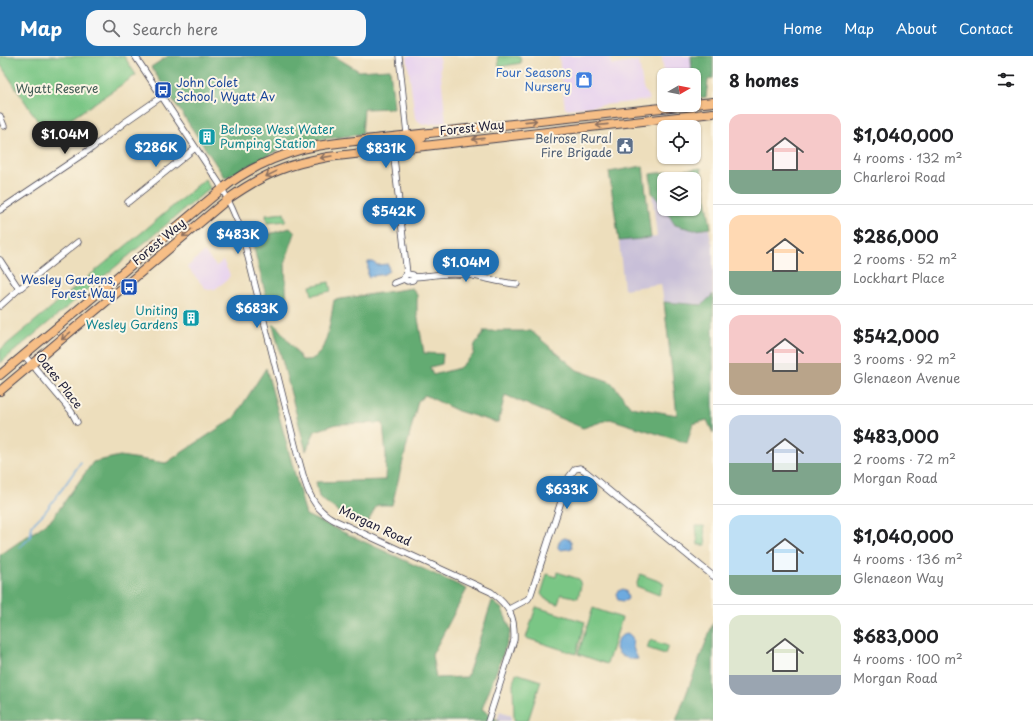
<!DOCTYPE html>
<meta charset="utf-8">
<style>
:root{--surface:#fff;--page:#f6f6f6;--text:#202124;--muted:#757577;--line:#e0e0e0;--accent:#1f6fb2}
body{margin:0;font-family:"Playpen Sans",sans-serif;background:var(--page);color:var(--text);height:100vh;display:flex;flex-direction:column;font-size:15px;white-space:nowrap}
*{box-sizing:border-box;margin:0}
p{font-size:13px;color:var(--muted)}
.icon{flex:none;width:22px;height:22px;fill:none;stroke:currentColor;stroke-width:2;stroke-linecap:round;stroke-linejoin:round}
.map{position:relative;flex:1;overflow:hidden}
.side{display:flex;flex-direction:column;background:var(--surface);width:320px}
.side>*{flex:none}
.needle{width:26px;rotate:81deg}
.controls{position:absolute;left:657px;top:12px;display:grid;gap:8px}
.controls a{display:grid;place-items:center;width:44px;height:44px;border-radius:8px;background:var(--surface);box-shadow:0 1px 3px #0004;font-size:20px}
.price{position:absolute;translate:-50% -34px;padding:0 9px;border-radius:14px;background:var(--accent);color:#fff;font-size:13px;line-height:26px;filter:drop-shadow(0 1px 2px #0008)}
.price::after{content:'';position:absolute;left:50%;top:24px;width:12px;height:9px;margin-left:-6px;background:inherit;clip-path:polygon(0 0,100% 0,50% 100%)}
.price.active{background:#222;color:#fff}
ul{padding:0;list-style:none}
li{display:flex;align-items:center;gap:12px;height:100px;padding:0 16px}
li+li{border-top:1px solid var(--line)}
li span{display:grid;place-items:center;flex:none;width:112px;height:80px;border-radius:12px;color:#555}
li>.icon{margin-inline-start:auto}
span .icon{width:48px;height:48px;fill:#fffc;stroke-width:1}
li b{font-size:17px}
h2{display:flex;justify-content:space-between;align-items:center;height:48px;padding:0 16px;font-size:17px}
header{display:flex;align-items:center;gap:24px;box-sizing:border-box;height:56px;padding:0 20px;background:var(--accent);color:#fff}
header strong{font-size:19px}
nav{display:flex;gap:22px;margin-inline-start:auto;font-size:14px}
.search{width:280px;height:36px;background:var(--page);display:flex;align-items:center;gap:10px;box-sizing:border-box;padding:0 14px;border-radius:12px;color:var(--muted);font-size:15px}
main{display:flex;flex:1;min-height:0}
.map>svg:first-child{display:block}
</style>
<header>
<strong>Map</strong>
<div class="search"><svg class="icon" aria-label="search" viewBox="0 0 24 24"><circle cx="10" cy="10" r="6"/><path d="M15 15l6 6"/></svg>Search here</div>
<nav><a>Home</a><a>Map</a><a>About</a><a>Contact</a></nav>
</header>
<main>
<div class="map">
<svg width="713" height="665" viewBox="0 0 713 665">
<rect width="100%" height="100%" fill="#fcf5e5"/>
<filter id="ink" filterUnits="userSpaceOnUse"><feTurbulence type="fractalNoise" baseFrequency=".025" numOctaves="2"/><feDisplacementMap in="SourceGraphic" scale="8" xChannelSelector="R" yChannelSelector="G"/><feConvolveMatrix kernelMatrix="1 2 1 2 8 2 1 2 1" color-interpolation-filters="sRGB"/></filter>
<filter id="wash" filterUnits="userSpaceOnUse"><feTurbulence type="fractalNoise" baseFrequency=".012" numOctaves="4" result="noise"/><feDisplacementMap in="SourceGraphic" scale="16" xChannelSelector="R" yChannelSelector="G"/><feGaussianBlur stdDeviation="0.9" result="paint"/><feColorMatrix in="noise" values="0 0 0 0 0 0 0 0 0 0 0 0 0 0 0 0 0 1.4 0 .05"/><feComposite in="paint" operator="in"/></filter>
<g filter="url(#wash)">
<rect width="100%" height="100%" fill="#eddebc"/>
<path fill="#e7d2ef" d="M407 0H439L446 66 423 69 415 62Z
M559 0H610L612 9 639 5 643 32 650 44 565 53Z
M662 0H692L694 19H664Z
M204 196 216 210 223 205 230 219 227 224 215 233 209 234 206 233 187 211Z"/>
<path fill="#c8bfd8" d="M652 137 663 149 664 153H665L675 169 694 174 709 173 711 185 713 189V238L702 249 664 246 661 228 624 233 619 185 657 181Z
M500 655 511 659V665H497Z"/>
<path fill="#7ac685" stroke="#4e7460" d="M0 0H124L136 19 47 79 0 8Z
M498 0H520L521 7 499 11Z
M205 123 210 132 0 307V294L146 173Z
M284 157 286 165 267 167 266 159Z
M329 226 331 235 312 239 310 230Z
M696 470H704L706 489H698Z
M557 516 579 523 581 530 578 542 561 538 558 548 545 543 541 538 547 518 556 521Z
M640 518 664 527 659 539 636 530Z
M536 551 585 566 576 598 526 582Z
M593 552 622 562 607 608 578 598Z
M650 584 668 590 665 598 647 592Z
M516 617 541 625 528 665H518L514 664 513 627Z"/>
<path fill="#63ab72" stroke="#426656" d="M168 0H334L359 15 390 13 394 52 364 53 362 78 290 88 225 122 151 11Z
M691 0H713V22L708 24 706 41 694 43V19H692Z
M643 110 651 182 619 185 609 116Z
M701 112 711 172 694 174 675 169 665 153H694V123H664V151L652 137 650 118Z
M290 172 295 177 285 206 287 253 271 259 250 177 266 179Z
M412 232 417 239V257L424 297 443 298 442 308 430 311 433 319 459 312 473 299 475 288 484 277 483 275H531L577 314 611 326 631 351 677 359 664 246 702 249 713 238V377L707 364 693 368 687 387 610 363 583 372 505 339 498 367 458 355 425 339 418 345 392 449H377L365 471 348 463 319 441 316 426 385 424 386 400 383 367 337 368 315 375 306 395 273 269 275 268 294 292 302 304C305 304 309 304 312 303 328 296 331 259 334 244Z
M266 312 306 459 467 533 432 599 436 622 467 621 492 545 502 553 511 574 506 590 482 653 499 665H0V499L26 481 37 474 52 463 93 406 120 400 166 407 234 362Z
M713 567V665H676Z"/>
<path fill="#6daadf" stroke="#48668d" d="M368 206H373L377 209 388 208 389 215 384 218 368 221Z
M565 482 568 483 571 485 572 492 569 493 560 494 558 492C558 487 560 483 565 482Z
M623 533 626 535 628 542 627 544 623 545 618 544 616 537 618 535Z
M627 577C636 582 631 584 633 591 634 595 636 599 638 603 633 604 626 602 622 600 611 593 617 580 627 577Z"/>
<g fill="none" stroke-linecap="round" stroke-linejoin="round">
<path stroke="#6daadf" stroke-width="1.5" d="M20 491 30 482 32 469 45 456 65 429 81 406"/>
</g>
</g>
<g filter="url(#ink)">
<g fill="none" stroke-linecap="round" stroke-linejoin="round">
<defs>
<path id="street" d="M135 0 219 127C228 143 236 160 242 177L298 401C304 421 307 443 324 457 327 460 331 462 334 464L491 536C510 551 515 560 514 584L488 665
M399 0 407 78
M0 60 4 70
M393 93 407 218
M128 146 195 92
M0 154 92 92 125 66 161 41
M0 204 19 233
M414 221C432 220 449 216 467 219 484 221 500 227 517 228
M394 227 404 223V221L407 218 413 219 414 221 413 224 407 225 404 223
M0 250 19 233 78 186
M24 299 71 355 77 366
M509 553 528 543 531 538 569 421 575 413 580 412 585 415 713 520"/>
<path id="primary" d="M694 48 713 46
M393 93C396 82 412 84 422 82
M0 319 222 133C246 114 274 101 303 93 317 89 331 88 346 86L689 49
M0 335 228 143C245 131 263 120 282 113 297 107 312 104 328 101L713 57"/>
</defs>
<use href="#street" stroke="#403e4e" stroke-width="7"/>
<use href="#primary" stroke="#403e4e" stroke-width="10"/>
<use href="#street" stroke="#fff" stroke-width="5.5"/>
<use href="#primary" stroke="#f6be86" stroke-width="8"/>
</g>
<defs><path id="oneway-shaft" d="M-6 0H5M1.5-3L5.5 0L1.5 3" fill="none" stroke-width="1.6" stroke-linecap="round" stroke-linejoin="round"/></defs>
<g stroke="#8c7060">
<use href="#oneway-shaft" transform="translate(531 65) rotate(-6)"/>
<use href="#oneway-shaft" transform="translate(602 69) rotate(174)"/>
<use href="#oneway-shaft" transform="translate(478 83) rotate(174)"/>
<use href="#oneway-shaft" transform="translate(326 101) rotate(170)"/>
<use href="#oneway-shaft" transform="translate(271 118) rotate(154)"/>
<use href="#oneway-shaft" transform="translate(187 177) rotate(140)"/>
<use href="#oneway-shaft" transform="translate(66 280) rotate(140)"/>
</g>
</g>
<defs>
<symbol id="shop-square" viewBox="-11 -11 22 22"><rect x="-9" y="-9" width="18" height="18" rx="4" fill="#3f7fe0" stroke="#fcf5e5"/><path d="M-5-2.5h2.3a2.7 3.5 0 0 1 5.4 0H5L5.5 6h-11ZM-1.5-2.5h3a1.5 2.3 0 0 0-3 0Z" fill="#fff"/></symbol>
<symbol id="bus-square" viewBox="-11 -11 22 22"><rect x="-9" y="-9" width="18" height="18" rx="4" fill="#1a4fb4" stroke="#fcf5e5"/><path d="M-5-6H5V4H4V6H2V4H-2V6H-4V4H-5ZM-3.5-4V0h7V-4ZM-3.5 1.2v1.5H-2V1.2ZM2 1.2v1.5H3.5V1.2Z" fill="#fff"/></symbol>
<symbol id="building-square" viewBox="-11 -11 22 22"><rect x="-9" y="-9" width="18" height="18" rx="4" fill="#0f9aa8" stroke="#fcf5e5"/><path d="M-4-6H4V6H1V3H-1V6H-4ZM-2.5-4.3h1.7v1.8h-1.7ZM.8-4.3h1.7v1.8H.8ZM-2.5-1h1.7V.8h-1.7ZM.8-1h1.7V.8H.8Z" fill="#fff"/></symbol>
<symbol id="civic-square" viewBox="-11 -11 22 22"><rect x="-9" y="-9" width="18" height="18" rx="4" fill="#5c6f8a" stroke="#fcf5e5"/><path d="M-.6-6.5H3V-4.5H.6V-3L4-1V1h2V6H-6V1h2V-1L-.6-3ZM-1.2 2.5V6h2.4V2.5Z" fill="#fff"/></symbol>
</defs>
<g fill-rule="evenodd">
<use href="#shop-square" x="574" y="14" width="20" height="20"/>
<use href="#bus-square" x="153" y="24" width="20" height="20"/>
<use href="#building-square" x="197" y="71" width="20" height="20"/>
<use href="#civic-square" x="615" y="80" width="20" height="20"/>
<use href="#bus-square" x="119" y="221" width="20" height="20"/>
<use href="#building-square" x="181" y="252" width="20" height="20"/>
</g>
<g text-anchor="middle" stroke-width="4" stroke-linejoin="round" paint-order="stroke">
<g font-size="12" fill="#366cbe" stroke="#fcf5e5" text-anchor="end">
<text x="571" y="21">Four Seasons<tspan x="571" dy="14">Nursery</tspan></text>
</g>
<g font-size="12" fill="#164399" stroke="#fcf5e5" text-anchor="start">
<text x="176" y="31">John Colet<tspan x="176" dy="14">School, Wyatt Av</tspan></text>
<text x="116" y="228" text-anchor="end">Wesley Gardens,<tspan x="116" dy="14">Forest Way</tspan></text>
</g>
<g font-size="12" fill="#415b55" stroke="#fcf5e5">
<text x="57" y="37">Wyatt Reserve</text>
</g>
<g font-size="12" fill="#22223b" stroke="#fcf5e5">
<text transform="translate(472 72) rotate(-6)" y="4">Forest Way</text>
<text transform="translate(159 186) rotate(-40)" y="4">Forest Way</text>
<text transform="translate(59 325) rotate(52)" y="4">Oates Place</text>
<text transform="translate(375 470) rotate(25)" y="4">Morgan Road</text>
</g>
<g font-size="12" fill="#0d838f" stroke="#fcf5e5" text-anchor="start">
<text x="220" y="78">Belrose West Water<tspan x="220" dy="14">Pumping Station</tspan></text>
<text x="178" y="259" text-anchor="end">Uniting<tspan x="178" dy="14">Wesley Gardens</tspan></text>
</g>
<g font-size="12" fill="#4e5e75" stroke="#fcf5e5" text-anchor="end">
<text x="612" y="87">Belrose Rural<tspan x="612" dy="14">Fire Brigade</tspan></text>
</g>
</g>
</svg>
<div class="controls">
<a><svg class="needle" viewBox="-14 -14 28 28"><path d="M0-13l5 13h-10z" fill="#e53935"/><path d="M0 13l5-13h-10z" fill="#757577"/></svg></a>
<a><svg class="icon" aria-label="locate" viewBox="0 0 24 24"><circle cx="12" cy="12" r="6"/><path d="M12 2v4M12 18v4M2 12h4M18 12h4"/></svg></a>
<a><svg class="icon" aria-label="layers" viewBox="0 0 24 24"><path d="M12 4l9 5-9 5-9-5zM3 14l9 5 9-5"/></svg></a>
</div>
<b class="price active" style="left:65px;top:99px">$1.04M</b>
<b class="price" style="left:156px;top:112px">$286K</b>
<b class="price" style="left:386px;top:113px">$831K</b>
<b class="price" style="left:394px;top:176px">$542K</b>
<b class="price" style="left:238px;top:199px">$483K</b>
<b class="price" style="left:466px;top:227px">$1.04M</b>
<b class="price" style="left:257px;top:273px">$683K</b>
<b class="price" style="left:567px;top:454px">$633K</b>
</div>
<section class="side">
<h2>8 homes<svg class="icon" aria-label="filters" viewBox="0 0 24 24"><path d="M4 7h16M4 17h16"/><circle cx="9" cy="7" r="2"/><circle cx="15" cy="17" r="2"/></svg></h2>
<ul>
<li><span style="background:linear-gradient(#f6c9c9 70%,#7fa58c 0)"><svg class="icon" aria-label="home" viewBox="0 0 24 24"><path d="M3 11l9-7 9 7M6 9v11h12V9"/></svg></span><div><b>$1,040,000</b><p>4 rooms · 132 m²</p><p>Charleroi Road</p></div></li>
<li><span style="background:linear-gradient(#ffd9b3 70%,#7fa58c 0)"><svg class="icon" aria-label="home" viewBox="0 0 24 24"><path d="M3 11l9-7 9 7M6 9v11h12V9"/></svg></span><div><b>$286,000</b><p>2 rooms · 52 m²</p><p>Lockhart Place</p></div></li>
<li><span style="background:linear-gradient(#f6c9c9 60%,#b9a48a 0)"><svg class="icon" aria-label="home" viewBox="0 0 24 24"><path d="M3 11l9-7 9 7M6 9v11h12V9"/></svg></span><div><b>$542,000</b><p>3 rooms · 92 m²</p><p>Glenaeon Avenue</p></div></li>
<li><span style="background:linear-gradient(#c9d6e8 60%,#7fa58c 0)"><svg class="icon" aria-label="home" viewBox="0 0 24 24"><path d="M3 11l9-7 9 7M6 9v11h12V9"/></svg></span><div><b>$483,000</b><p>2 rooms · 72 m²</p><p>Morgan Road</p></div></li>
<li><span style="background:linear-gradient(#bfe0f5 75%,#7fa58c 0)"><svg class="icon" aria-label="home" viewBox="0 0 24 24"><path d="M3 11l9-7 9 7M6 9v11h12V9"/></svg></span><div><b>$1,040,000</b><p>4 rooms · 136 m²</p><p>Glenaeon Way</p></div></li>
<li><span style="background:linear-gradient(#dfe7d0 75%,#9aa5b1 0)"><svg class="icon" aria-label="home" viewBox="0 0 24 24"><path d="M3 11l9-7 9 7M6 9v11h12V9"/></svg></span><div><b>$683,000</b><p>4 rooms · 100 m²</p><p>Morgan Road</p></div></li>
</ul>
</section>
</main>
